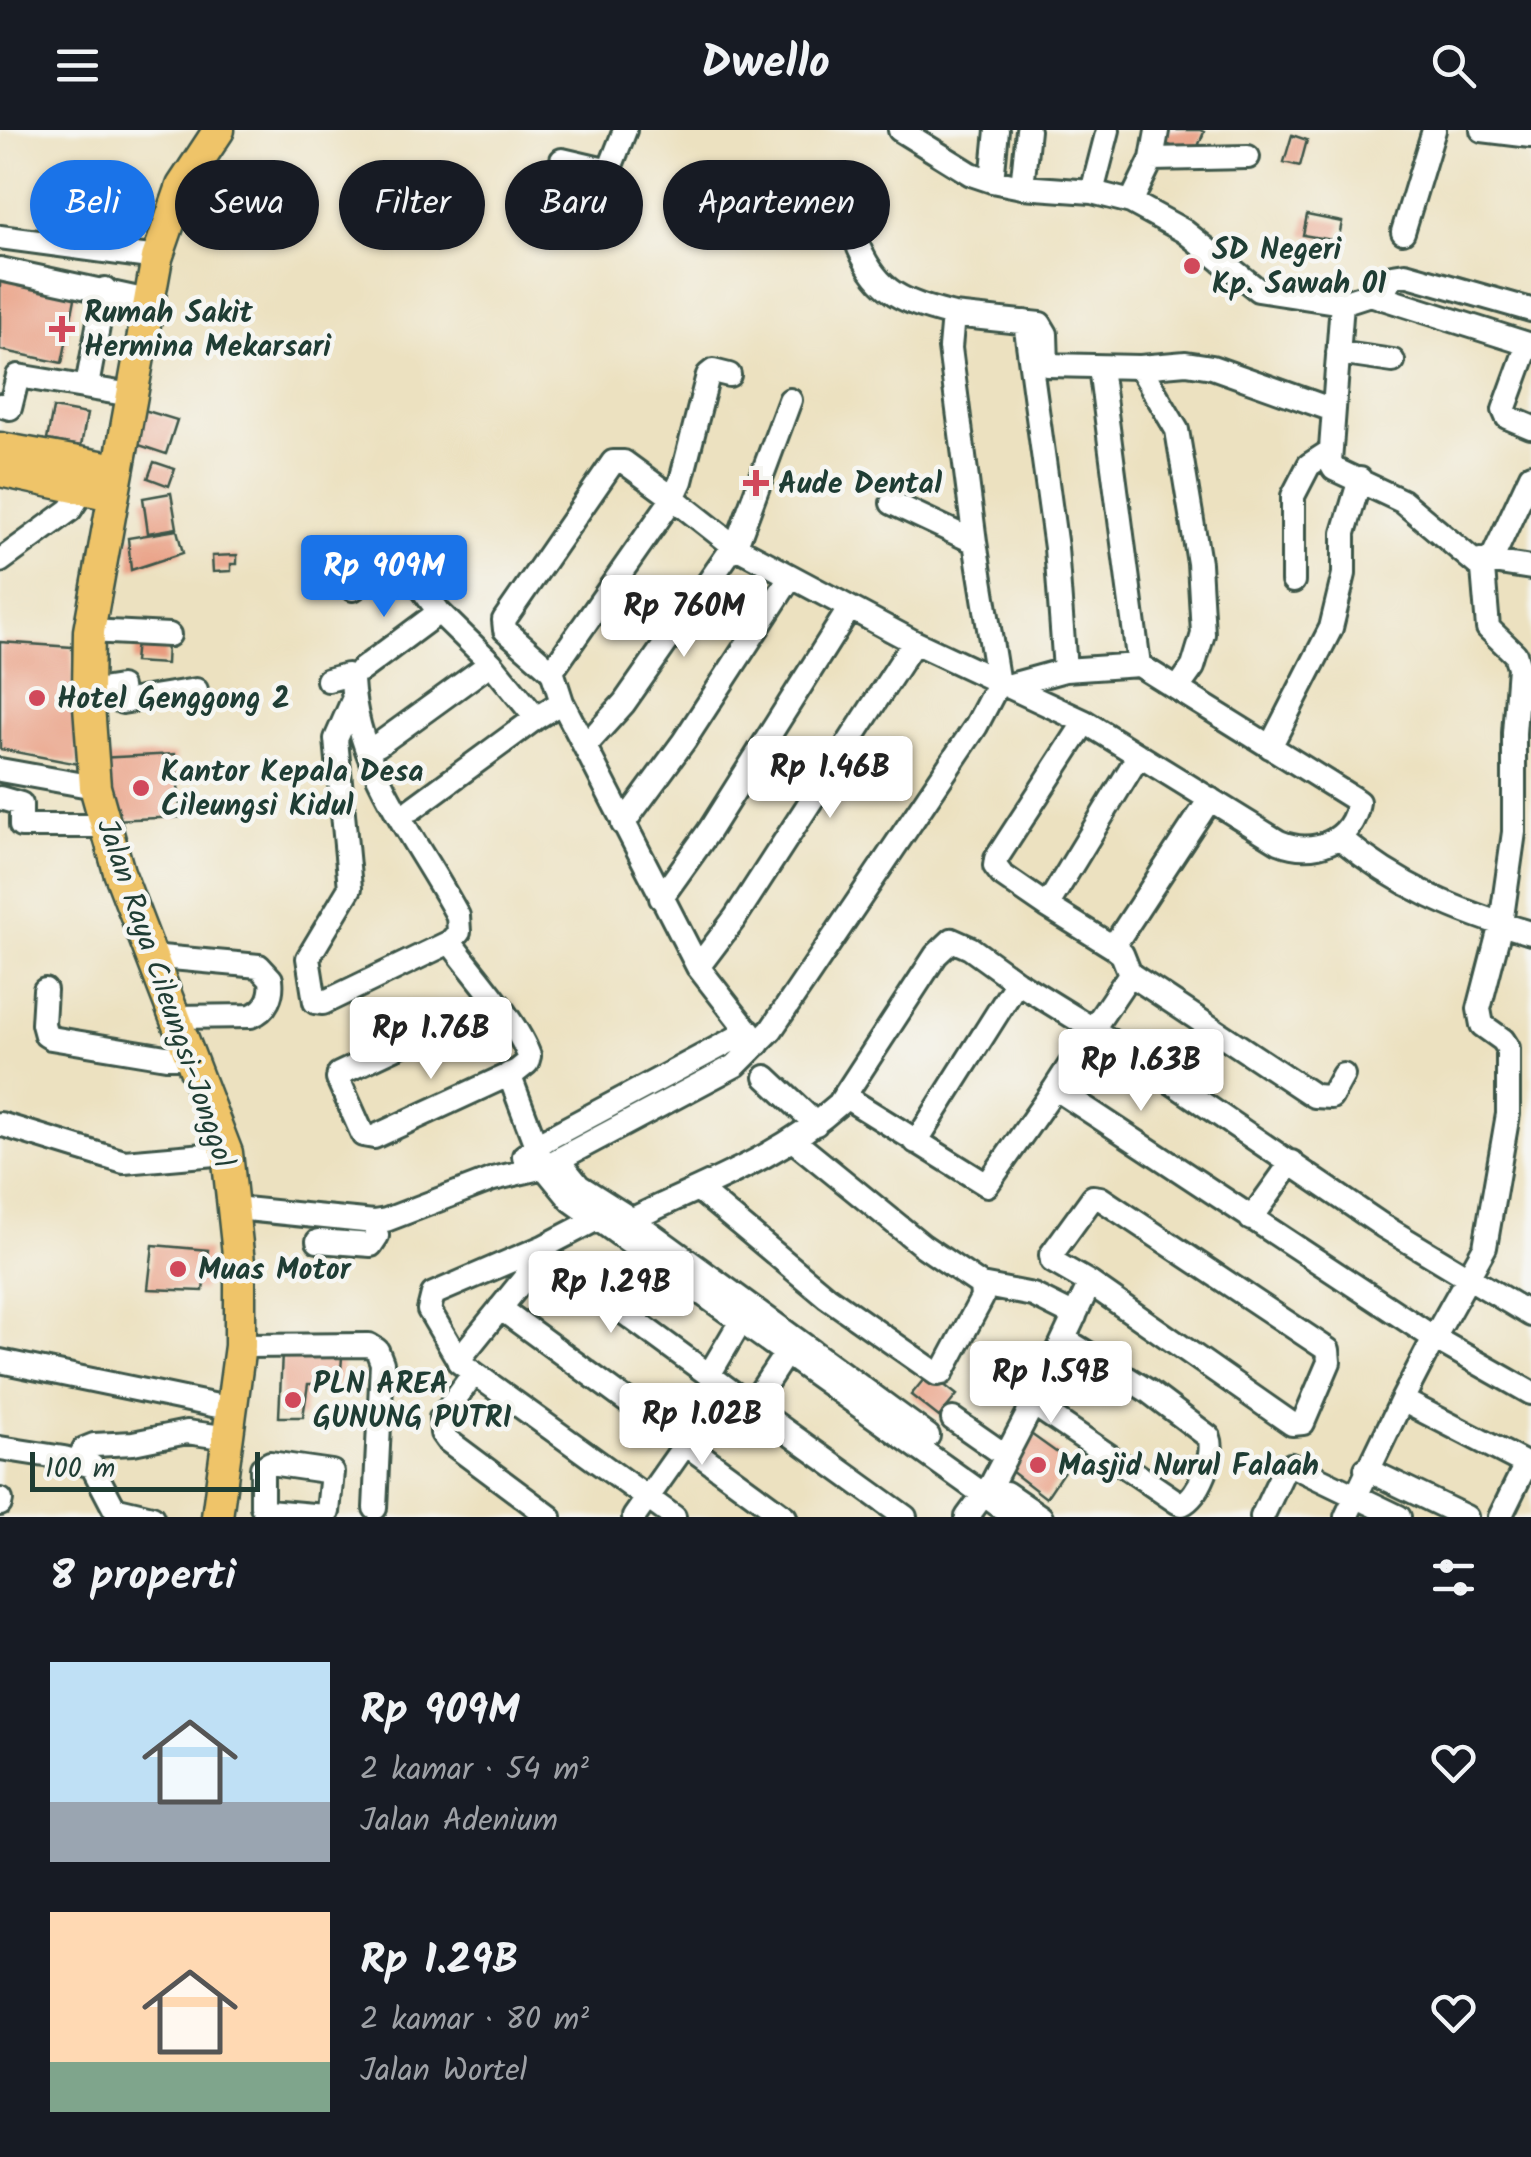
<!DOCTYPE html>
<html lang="id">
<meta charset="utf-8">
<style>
:root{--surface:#171b24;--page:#20242c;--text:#f1f3f6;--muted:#9ea1a6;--accent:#1a73e8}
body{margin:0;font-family:Kalam,sans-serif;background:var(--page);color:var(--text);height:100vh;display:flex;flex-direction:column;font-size:38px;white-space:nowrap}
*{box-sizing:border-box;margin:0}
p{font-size:32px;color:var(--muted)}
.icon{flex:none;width:55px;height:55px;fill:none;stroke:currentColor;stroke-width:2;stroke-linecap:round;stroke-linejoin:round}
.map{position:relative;height:1387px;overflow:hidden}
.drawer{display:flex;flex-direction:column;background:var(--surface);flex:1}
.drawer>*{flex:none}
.banner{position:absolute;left:30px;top:30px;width:1000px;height:90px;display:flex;gap:20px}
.scale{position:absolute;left:30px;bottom:25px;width:230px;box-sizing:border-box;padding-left:10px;border:5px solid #1f3d34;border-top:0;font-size:28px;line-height:35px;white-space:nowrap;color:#1f3d34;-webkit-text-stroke:8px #f6f6f2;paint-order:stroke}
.price{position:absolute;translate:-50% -85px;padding:0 22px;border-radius:10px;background:#fff;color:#222;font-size:32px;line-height:65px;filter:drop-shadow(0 2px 5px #0008)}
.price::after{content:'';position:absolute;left:50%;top:60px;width:30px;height:22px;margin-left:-15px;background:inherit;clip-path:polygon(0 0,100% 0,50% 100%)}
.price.active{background:var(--accent);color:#fff}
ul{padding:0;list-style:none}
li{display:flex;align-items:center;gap:30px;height:250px;padding:0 50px}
li span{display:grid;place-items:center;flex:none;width:280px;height:200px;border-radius:0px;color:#555}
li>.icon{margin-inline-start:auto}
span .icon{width:120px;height:120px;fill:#fffc;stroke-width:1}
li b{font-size:42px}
h2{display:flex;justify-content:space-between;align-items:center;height:120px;padding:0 50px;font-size:42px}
.chip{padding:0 35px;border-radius:45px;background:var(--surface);box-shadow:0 2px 8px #0004;font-size:35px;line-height:90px}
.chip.active{background:var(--accent);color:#fff}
header{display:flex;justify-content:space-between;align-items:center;height:130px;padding:0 50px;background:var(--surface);font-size:45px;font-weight:700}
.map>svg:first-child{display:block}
</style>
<header><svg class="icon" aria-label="menu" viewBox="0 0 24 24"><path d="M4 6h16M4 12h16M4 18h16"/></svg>Dwello<svg class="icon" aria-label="search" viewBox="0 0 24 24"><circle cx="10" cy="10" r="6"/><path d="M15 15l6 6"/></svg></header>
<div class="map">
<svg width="1531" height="1387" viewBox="0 0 1531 1387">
<rect width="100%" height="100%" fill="#f6f6f2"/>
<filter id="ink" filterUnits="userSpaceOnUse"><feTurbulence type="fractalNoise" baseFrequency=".01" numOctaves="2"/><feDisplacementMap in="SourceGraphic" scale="20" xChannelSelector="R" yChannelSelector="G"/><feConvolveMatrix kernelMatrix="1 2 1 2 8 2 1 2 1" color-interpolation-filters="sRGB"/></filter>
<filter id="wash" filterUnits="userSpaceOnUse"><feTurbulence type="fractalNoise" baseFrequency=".0048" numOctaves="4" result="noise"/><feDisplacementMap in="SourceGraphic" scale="40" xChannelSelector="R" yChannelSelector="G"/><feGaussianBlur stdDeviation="2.25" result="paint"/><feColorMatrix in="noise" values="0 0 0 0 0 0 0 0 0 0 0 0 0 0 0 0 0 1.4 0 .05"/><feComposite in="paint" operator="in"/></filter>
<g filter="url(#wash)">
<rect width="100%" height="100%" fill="#ece1c0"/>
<g id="blocks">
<path fill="#e99c80" d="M1165 0H1200L1204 2 1194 26 1164 13Z
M1292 5 1307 10 1300 36 1284 32Z
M1307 85 1342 92 1338 111 1303 105Z
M0 143 77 159 62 233 0 220Z
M53 278 87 284 81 316 47 310Z
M144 280 177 290 166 324 133 313Z
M154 332 175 339 169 356 148 348Z
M171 363 177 398 148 403 143 368Z
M177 400 183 423 131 440 128 408Z
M237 425V434H231V441L213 442 212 426Z
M136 511 167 513 166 534 134 532Z
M0 512 72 517 78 634 0 619Z
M175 624 181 687 111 690 98 628Z
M153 1115 208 1120 203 1161 148 1159Z
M282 1223 342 1227 340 1254H308L303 1287H279Z
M929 1243 957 1265 939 1287 911 1265Z
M1028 1302 1070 1332 1046 1368 1007 1338Z"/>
</g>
</g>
<g filter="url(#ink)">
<use href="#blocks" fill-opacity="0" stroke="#3e5649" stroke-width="2.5"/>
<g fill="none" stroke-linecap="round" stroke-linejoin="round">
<defs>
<path id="minor" d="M1482 0 1531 6
M1152 29 1248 27
M562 30 605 40 610 38 625 0
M992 51 997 0
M1022 57 1028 0
M1092 62 1108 0
M1131 72 1152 29 1157 1
M1403 102 1434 0
M0 107 157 128
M859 118C880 166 906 172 953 185
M0 139 148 171
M1381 168 1392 146 1405 144 1531 180
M1342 173 1370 164 1531 215
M1025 192 1056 418 1065 540
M1528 214 1504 280 1507 287 1531 297
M1338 223 1393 231
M1100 237 1139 535
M1140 237 1186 233 1212 237 1333 280
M87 256 105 159
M0 275 10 278 18 246 131 265
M892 373 975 412
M1480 430 1531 438
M0 431 70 380 76 371 78 357
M1491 431 1531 345
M1293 451V366L1309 335 1329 322
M353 459 399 427 439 482 491 533 536 588 562 572
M89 501 169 505
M361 540 439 482
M552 541 505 500 504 490 613 332H624L673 368 681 351 708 245 713 241 729 245
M328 550 347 545 352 550C357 641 417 709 458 786L459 802 450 812C472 842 518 893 529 926L527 933 517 941 374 1007 363 1005 338 949 339 944 494 871
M88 562 120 557 122 572 196 560
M353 570 336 609 350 758 308 828 315 872 323 873 450 812
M1085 592 996 729 995 736 1002 745 1047 776 1139 625
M378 615 491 533
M586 615 624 573 738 410 790 270
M1270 617 1331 498 1344 444V403L1360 349
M0 640 95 657
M0 668 21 674V696H106
M412 679 536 588
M623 694 684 611 790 448
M1340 708C1399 757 1458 782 1531 803
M661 768 709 701 849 479
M1047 776 1113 817 1122 824 1130 844 1314 966 1331 967 1343 945
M1113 817 1210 669
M150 826 259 836 271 849C273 865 267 880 251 886L175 887
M698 837 735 788 914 512
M1130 844 1093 899 1383 1096 1531 1185
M45 860 43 894 46 905 51 908 166 927H190
M758 914 698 837 562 572 552 541 673 368 734 416 914 512 1085 592 1279 712C1313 726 1353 712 1358 672L1351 667 1139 535 1065 540 1007 556
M509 944 544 1037 571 1070 1015 1387
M766 947 816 994
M844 966 987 1055 1055 958 1434 1208 1485 1117 1508 984V918L1503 910 1482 895 1479 879 1501 794 1514 702V603L1519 537 1515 524 1488 498 1483 439 1402 371 1334 339 1330 332 1342 173 1258 160 1184 101 1131 72 1092 62 1022 57 992 51 971 44 900 0
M0 994 124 1032 227 1023
M916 1012 1017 852
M524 1026 547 1009 749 901
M561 1034 579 1056 631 1089 928 1306
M699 1060 827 1167 937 1244 942 1243 982 1168 981 1155 922 1115 794 1011
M1093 1067 1100 1068 1328 1220 1329 1232 1303 1293 1292 1294 1090 1153 1052 1131 1051 1125Z
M235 1078 374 1092 386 1090 493 1049 544 1037 736 935 771 900 976 596 998 554 975 412 950 218 953 185 1040 194 1046 204 1047 235 1140 237 1177 300 1199 433 1203 504 1193 537 1178 558
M1251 1089 1292 1032
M613 1099C691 1058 772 1034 839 974L936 825 952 810 970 818 1017 852 1093 899 1055 958
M318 1111 371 1115 377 1106 374 1092
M544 1124 709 1245
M981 1155 1033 1165 1075 1186
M500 1178 785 1387
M748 1179 709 1245 751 1276 794 1211
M240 1216 369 1215 377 1220 382 1233 375 1378
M0 1231 232 1279
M459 1231 429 1180 433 1164 545 1116
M474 1243 674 1387
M1402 1270 1434 1208 1531 1263
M1033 1274 1177 1372 1182 1374C1199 1366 1216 1325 1209 1307L1148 1261 1066 1210
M751 1276 905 1387
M953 1289 1006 1326
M0 1318 64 1328 92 1336 114 1378 152 1387
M78 1331 84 1319 94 1315 133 1313 187 1302 229 1308
M270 1333 332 1342 328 1382 324 1386 268 1381 262 1376V1338Z
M1366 1339 1466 1387
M1006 1363 1041 1387
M0 1374 1 1370
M550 1387 447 1310 442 1303 441 1288 474 1243 459 1232 460 1228 544 1124 545 1116 597 1089
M634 1387 725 1258
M967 1387 992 1353 1033 1274 1090 1153
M1262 1387 1284 1340 1291 1335 1399 1387
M1346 1387 1402 1270 1526 1334 1500 1387"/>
<path id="major" d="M0 318 117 339
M0 341 112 365
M217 1387 240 1216V1142L227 1023 119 742 95 657 88 562 89 501 157 128 182 56 219 0"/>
</defs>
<use href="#minor" stroke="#3e5649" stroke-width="28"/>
<use href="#major" stroke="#3e5649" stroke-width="35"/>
<use href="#minor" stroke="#fff" stroke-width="22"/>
<use href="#major" stroke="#efc469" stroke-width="30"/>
</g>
</g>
<g fill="#d1495b" stroke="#f6f6f2" stroke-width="4">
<circle cx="1192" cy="136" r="10"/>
<path d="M57 184h10v10h10v10h-10v10h-10v-10h-10v-10h10z"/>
<path d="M751 338h10v10h10v10h-10v10h-10v-10h-10v-10h10z"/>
<circle cx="37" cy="568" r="10"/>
<circle cx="141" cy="658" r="10"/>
<circle cx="178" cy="1139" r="10"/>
<circle cx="293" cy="1270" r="10"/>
<circle cx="1038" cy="1335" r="10"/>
</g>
<g text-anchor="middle" stroke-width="9" stroke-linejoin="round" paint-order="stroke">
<g font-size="30" font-weight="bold" fill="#1f3d34" stroke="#f6f6f2" text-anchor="start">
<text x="1212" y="129">SD Negeri<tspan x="1212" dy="34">Kp. Sawah 01</tspan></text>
<text x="84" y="192">Rumah Sakit<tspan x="84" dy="34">Hermina Mekarsari</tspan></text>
<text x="778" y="363">Aude Dental</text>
<text x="57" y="578">Hotel Genggong 2</text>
<text x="161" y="651">Kantor Kepala Desa<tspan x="161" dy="34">Cileungsi Kidul</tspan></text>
<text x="198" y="1149">Muas Motor</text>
<text x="313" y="1263">PLN AREA<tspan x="313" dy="34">GUNUNG PUTRI</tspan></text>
<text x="1058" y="1345">Masjid Nurul Falaah</text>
</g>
<g font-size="30" fill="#1f3d34" stroke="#f6f6f2">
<text transform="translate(166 863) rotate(71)" y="10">Jalan Raya Cileungsi-Jonggol</text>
</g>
</g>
</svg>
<div class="scale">100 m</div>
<b class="price active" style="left:384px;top:490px">Rp 909M</b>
<b class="price" style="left:684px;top:530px">Rp 760M</b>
<b class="price" style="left:830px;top:691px">Rp 1.46B</b>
<b class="price" style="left:431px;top:952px">Rp 1.76B</b>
<b class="price" style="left:1141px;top:984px">Rp 1.63B</b>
<b class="price" style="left:611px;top:1206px">Rp 1.29B</b>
<b class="price" style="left:1051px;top:1296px">Rp 1.59B</b>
<b class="price" style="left:702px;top:1338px">Rp 1.02B</b>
<div class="banner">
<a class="chip active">Beli</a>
<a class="chip">Sewa</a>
<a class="chip">Filter</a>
<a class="chip">Baru</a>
<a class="chip">Apartemen</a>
</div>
</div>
<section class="drawer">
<h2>8 properti<svg class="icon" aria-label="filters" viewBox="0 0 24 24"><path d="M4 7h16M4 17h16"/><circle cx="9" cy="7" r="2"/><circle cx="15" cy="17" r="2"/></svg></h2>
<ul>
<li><span style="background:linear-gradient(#bfe0f5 70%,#9aa5b1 0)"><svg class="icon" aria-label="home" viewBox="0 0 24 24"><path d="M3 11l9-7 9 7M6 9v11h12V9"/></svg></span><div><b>Rp 909M</b><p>2 kamar · 54 m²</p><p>Jalan Adenium</p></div><svg class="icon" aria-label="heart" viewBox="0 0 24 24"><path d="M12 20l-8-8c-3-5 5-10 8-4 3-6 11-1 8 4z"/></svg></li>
<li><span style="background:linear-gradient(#ffd9b3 75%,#7fa58c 0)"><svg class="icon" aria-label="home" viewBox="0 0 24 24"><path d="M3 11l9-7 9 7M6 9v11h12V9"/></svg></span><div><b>Rp 1.29B</b><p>2 kamar · 80 m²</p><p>Jalan Wortel</p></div><svg class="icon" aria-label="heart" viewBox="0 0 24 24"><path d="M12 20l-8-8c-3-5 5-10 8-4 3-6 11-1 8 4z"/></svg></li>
</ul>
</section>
